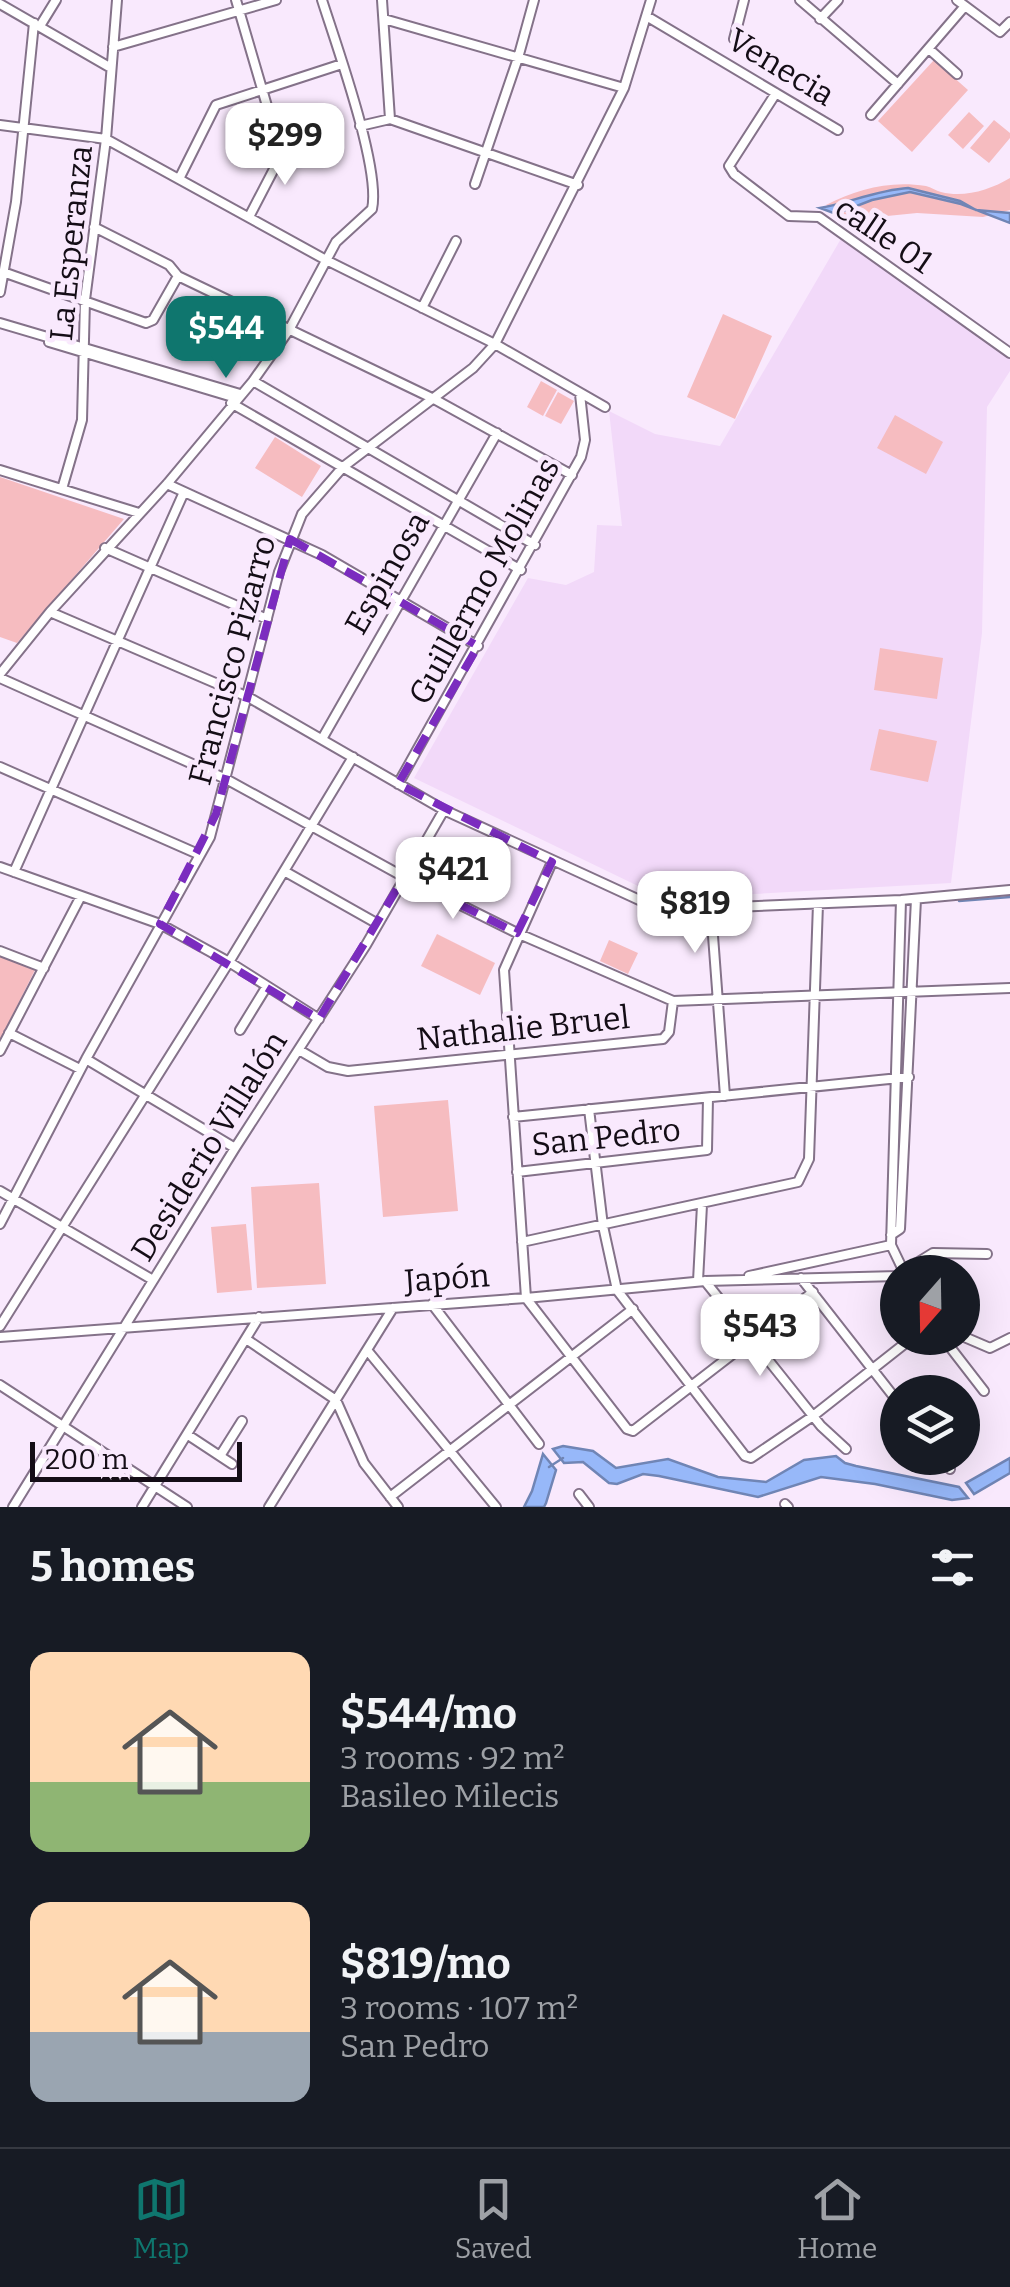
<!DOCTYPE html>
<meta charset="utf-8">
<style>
:root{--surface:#171b24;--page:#20242c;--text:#f1f3f6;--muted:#9ea1a6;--line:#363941;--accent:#0f766e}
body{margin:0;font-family:Bitter,serif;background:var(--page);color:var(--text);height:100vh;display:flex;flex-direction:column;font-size:38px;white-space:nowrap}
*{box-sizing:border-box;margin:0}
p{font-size:32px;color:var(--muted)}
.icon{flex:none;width:55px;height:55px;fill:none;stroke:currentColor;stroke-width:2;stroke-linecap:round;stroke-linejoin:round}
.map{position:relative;height:1507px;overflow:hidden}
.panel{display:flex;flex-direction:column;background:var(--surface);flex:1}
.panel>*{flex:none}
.needle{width:65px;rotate:200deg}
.buttons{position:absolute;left:880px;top:1255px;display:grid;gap:20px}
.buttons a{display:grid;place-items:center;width:100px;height:100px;border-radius:50%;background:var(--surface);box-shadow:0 10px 40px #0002;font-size:50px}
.scale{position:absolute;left:30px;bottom:25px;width:212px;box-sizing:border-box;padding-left:10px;border:5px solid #140d16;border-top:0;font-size:28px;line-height:35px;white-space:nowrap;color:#140d16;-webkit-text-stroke:8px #f9e9fd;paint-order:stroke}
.price{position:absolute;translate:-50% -85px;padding:0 22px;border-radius:20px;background:#fff;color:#222;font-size:32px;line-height:65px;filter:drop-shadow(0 2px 5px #0008)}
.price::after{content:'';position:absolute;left:50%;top:60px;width:30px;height:22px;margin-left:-15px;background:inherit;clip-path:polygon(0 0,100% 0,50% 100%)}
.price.active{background:var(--accent);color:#fff}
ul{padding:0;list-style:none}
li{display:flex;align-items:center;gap:30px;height:250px;padding:0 30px}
li span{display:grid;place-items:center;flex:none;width:280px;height:200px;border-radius:20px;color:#555}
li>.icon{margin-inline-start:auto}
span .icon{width:120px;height:120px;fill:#fffc;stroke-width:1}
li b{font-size:42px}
h2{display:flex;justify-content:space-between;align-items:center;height:120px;padding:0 30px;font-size:42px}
.menu{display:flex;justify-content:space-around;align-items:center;height:140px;border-top:2px solid var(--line);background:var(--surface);font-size:28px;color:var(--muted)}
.menu a{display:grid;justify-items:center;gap:5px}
.menu .active{color:var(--accent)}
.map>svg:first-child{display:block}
</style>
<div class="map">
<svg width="1010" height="1507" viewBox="0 0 1010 1507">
<rect width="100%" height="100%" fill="#f9e9fd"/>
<path fill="#f2d9f9" d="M842 237 1010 357V371L987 407 982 633 951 883 665 899 414 778 528 578 566 585 594 572 597 525 622 526 609 411 655 434 720 446Z"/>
<path fill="#f6bcc0" d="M934 60 968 90 912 152 878 121Z
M969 112 984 126 963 149 948 135Z
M994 120 1010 133V138L989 163 970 148Z
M1010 178V210L983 217 917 213 847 220 826 205C857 189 890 180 926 186 931 187 936 191 941 192 964 198 990 190 1010 178Z
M723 314 772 336 735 419 687 397Z
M541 381 557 390 543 416 527 407Z
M558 392 574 401 561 424 545 416Z
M895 415 943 442 926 474 877 448Z
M275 437 321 466 302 497 255 468Z
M0 477 124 519 17 643 0 637Z
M880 648 943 658 937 699 874 690Z
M879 729 937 741 928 782 870 770Z
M437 934 495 963 480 995 421 966Z
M609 940 638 953 628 974 600 961Z
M0 956 35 970 0 1040Z
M448 1100 458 1211 383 1217 374 1106Z
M319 1183 326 1284 257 1288 251 1187Z
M246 1224 252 1290 217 1293 211 1227Z"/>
<path fill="#97b8f9" stroke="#7085b5" stroke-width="2.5" d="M908 188 960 201 976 210 1010 213V223L961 204 910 192 872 200 836 214 820 208C849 203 877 190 908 188Z
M563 1446 593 1451 616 1468 668 1459 718 1477 766 1482 804 1460 836 1456 845 1463 856 1466 959 1487 968 1498 952 1500 875 1484 821 1477 758 1497 659 1476 643 1474 617 1484 609 1483 583 1462 564 1463 553 1449Z
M543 1454 556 1470 546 1503 544 1507H524L532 1491Z
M1010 1458V1473L974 1494 966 1483Z"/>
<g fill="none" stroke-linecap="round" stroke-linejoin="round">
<path stroke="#7085b5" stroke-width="2.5" d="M959 901 1010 897
M549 1467 563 1458"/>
<defs>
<path id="minor" d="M236 0 279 147 275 167 249 217
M382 0 390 119
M800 0 898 84
M957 0 1000 32 1010 22
M0 4 111 68
M648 17 838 130
M384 19 624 88
M820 19 838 0
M40 26 56 0
M734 39 744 0
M113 47 276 0
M929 49 957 74
M776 93 729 166 734 174 789 216 819 217 1010 353
M871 115 965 6
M0 125 106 139 326 260 495 344 605 407
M360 126 390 119 578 185
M179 179 216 105 342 64
M475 184 518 58 534 0
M94 227 169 265 178 276 434 399 572 475
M3 272 146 323 153 320 178 276
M0 292 16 202 34 23
M422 308 456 241
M0 323 240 394
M49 342 236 398
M253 381 535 545
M231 403 521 570
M0 470 139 513
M167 484 322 555 478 646
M62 489 82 420 85 300 106 139 117 0
M105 548 267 619
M50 612 248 697 444 810 661 910 901 900 1010 890
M0 674 50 612 167 484 253 381 289 330 336 242 372 209C381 169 336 44 322 0
M0 678 226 779 404 877 517 933 673 1001 1010 988
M322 739 497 433
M0 767 198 854
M398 784 581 457 585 440 580 394
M0 867 160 924 229 962 319 1019
M284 871 378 924
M14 872 184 492
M901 900 891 1245 904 1272
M711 909 725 1096
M0 951 44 968
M240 1030 267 986
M9 1033 80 1069
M299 1050 328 1067 348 1071 663 1039 669 1032 673 1001
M0 1051 81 896
M86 1059 235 1148
M589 1109 603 1226 617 1290 745 1456 751 1458 813 1416 912 1338
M513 1117 909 1077
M517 1172 707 1150 708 1098
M0 1191 153 1280
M0 1224 86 1059 210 837 279 572 302 514 343 467 473 368 495 344 624 88 651 0
M891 1235 900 1229 916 899
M522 1242 798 1182 809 1159 818 904
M904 1271 933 1253 987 1254
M749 1276 891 1245
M801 1278 898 1402
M698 1281 702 1205
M705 1281 821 1426 846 1449
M526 1298 504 970 552 862
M526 1298 627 1429 633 1431 813 1292
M432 1304 539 1444
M0 1326 229 962 353 757
M962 1336 990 1348 1010 1338
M0 1337 526 1298 705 1281 898 1276
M943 1338 984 1391
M246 1339 336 1400 364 1463 398 1507
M367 1350 496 1507
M0 1385 187 1507
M188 1435 232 1464
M220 1456 242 1421
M941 1458 950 1469
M579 1494 589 1507
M390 1497 633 1309
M785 1504 788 1507
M13 1507 235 1148 366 945 444 810
M142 1507 259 1317
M269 1507 393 1308"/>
</defs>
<use href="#minor" stroke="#847289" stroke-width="12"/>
<use href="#minor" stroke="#fff" stroke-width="8"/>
</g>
<path fill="none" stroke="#7b2cbf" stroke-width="8" stroke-dasharray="20 12" stroke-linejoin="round" d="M290 539 478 646 398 784 552 862 517 933 404 877 319 1019 160 924 216 814Z"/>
<g text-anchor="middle" stroke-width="9" stroke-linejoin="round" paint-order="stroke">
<g font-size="32" fill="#140d16" stroke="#f9e9fd">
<text transform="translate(781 67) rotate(31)" y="11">Venecia</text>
<text transform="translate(884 235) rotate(34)" y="11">calle 01</text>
<text transform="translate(71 243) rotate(-84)" y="11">La Esperanza</text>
<text transform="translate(387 573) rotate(-60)" y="11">Espinosa</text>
<text transform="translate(484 581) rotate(-61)" y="11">Guillermo Molinas</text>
<text transform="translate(232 660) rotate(-75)" y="11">Francisco Pizarro</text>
<text transform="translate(523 1028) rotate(-6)" y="11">Nathalie Bruel</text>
<text transform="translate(606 1137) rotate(-6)" y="11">San Pedro</text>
<text transform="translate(209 1146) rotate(-58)" y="11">Desiderio Villalón</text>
<text transform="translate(447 1278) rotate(-4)" y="11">Japón</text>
</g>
</g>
</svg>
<div class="buttons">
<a><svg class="needle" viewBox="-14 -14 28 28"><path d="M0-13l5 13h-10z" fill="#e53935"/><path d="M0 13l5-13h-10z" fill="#9ea1a6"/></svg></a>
<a><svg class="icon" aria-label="layers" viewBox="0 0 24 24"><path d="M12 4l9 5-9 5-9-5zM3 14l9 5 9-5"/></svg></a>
</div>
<div class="scale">200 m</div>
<b class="price" style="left:285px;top:188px">$299</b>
<b class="price active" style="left:226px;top:381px">$544</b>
<b class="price" style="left:453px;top:922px">$421</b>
<b class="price" style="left:695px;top:956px">$819</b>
<b class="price" style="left:760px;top:1379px">$543</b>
</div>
<section class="panel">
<h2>5 homes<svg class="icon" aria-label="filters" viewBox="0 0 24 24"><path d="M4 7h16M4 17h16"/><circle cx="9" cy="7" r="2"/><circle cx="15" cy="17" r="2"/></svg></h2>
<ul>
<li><span style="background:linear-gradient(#ffd9b3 65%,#8fb573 0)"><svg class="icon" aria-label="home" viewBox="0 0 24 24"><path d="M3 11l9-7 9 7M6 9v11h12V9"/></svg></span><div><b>$544/mo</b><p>3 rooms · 92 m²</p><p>Basileo Milecis</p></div></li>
<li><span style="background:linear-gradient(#ffd9b3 65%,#9aa5b1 0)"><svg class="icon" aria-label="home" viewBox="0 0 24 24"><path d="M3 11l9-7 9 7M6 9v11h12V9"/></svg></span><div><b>$819/mo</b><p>3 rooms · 107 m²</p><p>San Pedro</p></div></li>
</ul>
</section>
<nav class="menu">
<a class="active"><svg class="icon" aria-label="map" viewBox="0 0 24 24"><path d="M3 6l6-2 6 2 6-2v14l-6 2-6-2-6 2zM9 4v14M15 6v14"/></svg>Map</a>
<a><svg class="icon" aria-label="saved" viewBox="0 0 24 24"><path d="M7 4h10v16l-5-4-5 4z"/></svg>Saved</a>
<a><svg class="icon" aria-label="home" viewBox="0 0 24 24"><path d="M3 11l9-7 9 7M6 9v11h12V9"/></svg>Home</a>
</nav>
